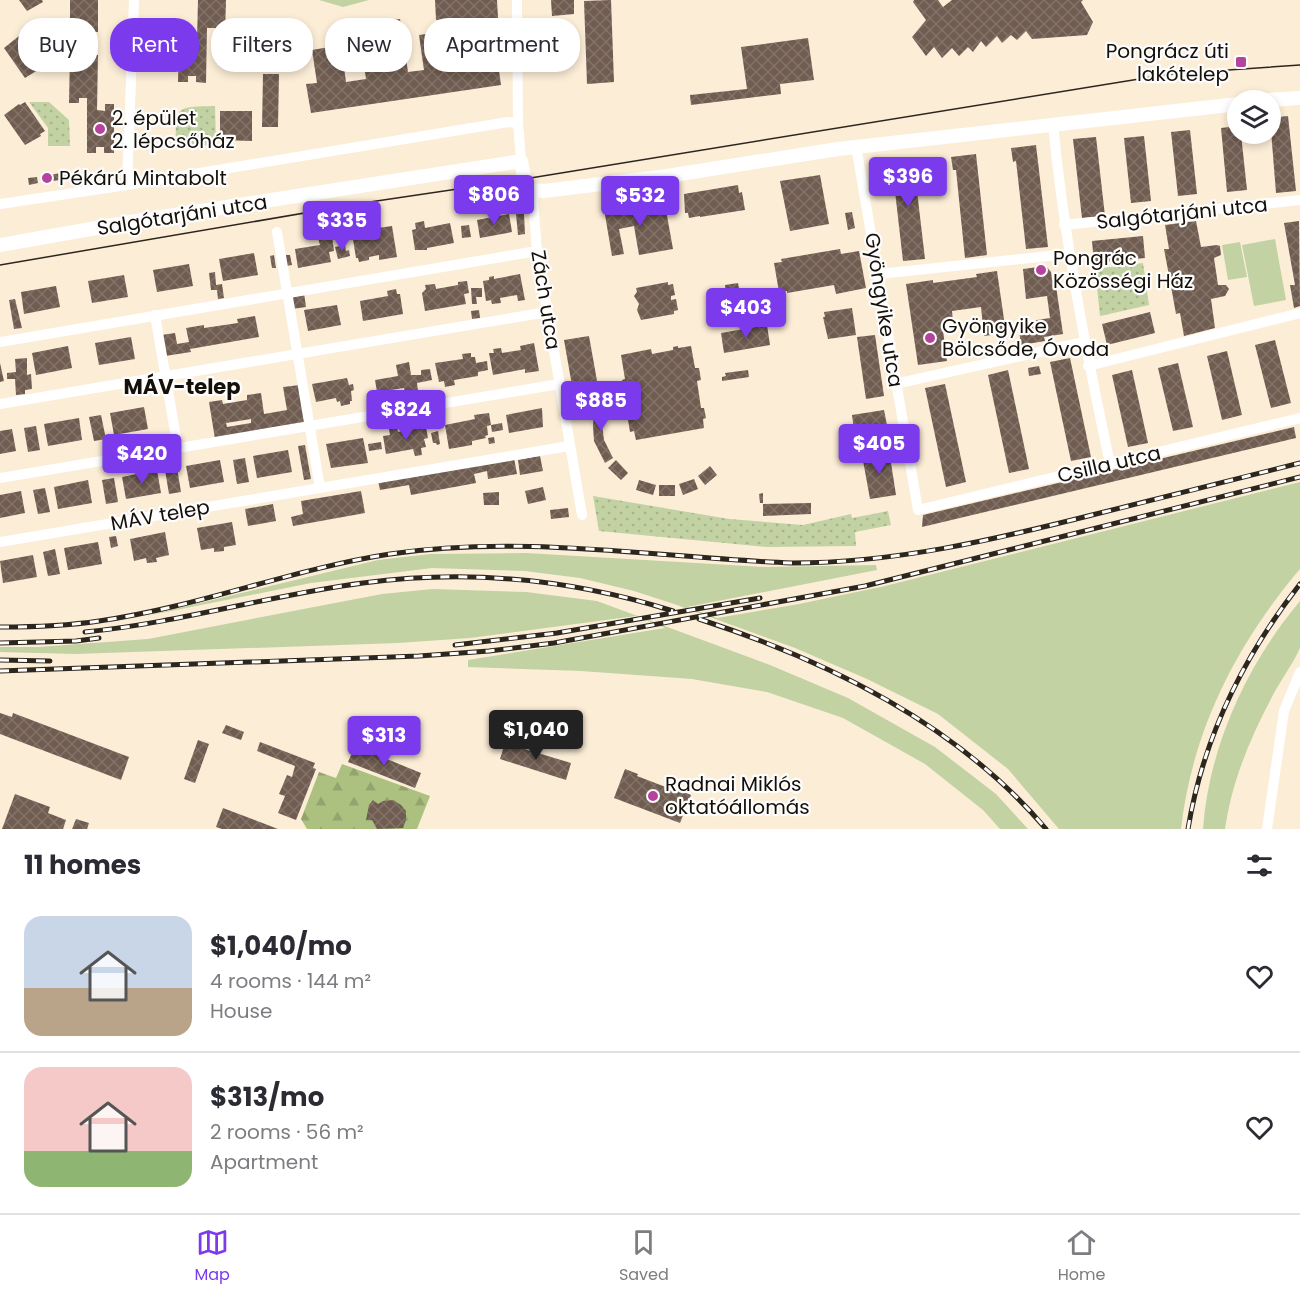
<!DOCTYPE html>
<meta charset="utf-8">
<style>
:root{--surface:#fff;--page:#f7f7f7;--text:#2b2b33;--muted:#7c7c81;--line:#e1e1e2;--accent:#7c3aed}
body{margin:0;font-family:Poppins,sans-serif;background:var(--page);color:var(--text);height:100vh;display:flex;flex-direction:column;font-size:22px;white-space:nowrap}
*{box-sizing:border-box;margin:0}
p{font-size:20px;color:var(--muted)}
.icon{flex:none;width:33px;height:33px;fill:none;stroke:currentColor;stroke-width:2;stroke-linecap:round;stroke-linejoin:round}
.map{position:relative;height:829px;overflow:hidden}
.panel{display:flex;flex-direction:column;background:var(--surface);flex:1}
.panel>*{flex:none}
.hud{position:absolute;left:18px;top:18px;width:600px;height:54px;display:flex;gap:12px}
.controls{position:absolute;left:1227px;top:90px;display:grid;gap:12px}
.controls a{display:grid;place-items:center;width:54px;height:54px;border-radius:50%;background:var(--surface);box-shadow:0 3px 9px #0003;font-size:30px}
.price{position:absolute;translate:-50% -51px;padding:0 14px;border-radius:6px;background:var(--accent);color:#fff;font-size:20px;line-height:39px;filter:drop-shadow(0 2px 3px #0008)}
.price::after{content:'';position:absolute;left:50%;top:36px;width:18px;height:14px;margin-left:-9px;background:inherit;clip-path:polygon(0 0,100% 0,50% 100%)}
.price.on{background:#222;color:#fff}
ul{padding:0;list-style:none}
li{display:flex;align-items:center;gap:18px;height:150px;padding:0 24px}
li+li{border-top:2px solid var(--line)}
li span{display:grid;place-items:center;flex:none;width:168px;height:120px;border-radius:18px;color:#555}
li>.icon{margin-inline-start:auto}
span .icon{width:72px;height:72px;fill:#fffc;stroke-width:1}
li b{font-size:26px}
h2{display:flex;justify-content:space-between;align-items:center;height:72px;padding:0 24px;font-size:26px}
.chip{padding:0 21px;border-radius:24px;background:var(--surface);box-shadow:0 3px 9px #0003;font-size:21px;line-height:54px}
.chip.on{background:var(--accent);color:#fff}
.tab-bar{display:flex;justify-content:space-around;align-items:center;height:84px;border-top:2px solid var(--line);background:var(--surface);font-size:16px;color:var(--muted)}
.tab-bar a{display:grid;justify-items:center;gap:3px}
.tab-bar .on{color:var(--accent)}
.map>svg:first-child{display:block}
</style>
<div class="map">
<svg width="1300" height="829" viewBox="0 0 1300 829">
<defs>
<pattern id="forest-firs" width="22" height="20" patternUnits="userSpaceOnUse" patternTransform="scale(1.5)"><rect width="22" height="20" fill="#acc180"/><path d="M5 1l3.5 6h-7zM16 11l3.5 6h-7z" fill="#93a56d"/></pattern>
<pattern id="park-dots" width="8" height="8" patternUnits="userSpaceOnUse" patternTransform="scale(1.5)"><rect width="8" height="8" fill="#c2d2a3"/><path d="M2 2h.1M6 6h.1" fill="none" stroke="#a6b38b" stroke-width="1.8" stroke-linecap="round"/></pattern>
<pattern id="building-cross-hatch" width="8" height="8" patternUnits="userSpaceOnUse" patternTransform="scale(1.5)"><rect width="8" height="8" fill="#705c50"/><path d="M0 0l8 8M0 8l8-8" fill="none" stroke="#827369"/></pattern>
</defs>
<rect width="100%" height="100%" fill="#fcedd7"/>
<path fill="#c2d2a3" d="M319 0H369L343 7Z
M1275 239 1286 300 1254 306 1242 245Z
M1240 242 1247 277 1228 280 1222 245Z
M1300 482V569C1237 643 1192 731 1181 829H1059L1008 769 938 714 867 679 795 648 677 605 634 591 580 578 525 571 432 568 311 583 146 616 378 560 431 554 526 553 766 567 876 565 877 570 687 607 717 618 799 604 885 586Z
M433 589 526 592 597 601 770 665 848 698 935 747 996 794 1028 829H1000L983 810 925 764 843 718 767 692 692 679 581 671 468 667V660L665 628 636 616 470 638 398 643 75 654 0 652V647H38L148 639 382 594Z
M1300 601C1300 615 1300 633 1300 647 1299 654 1278 685 1273 695 1250 738 1232 781 1225 829H1203C1209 746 1247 664 1300 601Z"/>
<path fill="url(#forest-firs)" d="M342 764 430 796 417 829H307L301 819 319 772 336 778Z"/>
<path fill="url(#park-dots)" d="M29 102H49L69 120 70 146H48V128Z
M215 106 216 145 176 146C175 105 176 107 215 106Z
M1143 263 1149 305 1100 316 1095 269Z
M593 496 729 519 803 525 851 514 852 518 888 511 891 525 855 532 856 546 767 547 599 531Z"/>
<path fill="url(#building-cross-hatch)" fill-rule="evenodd" d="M19 0H42L43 2 27 11Z
M70 0H98V32H88V26H79V32L70 31Z
M198 0H226L225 34H215V28H207L206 83 196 82V76H188V82H178L179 33H189V40H197Z
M435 0H497L498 18 436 20Z
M551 0H574V14L552 16Z
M611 0 614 82 587 84 584 1Z
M914 0H938L943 7 952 0H1083L1081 2 1093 22 1087 35 1032 39 1026 31 1017 40 1011 35 1002 43 997 36 986 47 981 41 973 52 968 47 959 56 952 48 942 58 934 47 926 56 912 37 926 20 913 2Z
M400 19 408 72 424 70 419 35 448 31 453 63 497 56 501 85 311 113 306 84 317 83 312 50 341 45 346 82 366 79 358 25Z
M462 21H485V32H462Z
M25 34 45 63 40 67 41 68 25 78 4 48 19 36 20 38Z
M808 38 814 80 780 84 781 94 691 105 690 95 747 89 741 47Z
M70 54H80V61H88L89 55H98L97 110 105 111V104H114V153H104V147H96V153H87V98H79V103H69Z
M263 74H279L278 127H262Z
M25 102 45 131 40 134 41 136 25 145 4 115 19 104 20 105Z
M220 111H252V141L220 140Z
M1288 116 1296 191 1276 193 1270 118Z
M1238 126V134H1241L1247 190 1227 192 1221 128Z
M1190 130 1197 194 1178 196 1171 132Z
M1144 136 1151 201 1131 203 1124 138Z
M1096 137 1105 216 1082 218 1073 139Z
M1036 145 1048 247 1026 249 1016 161 1013 162 1011 148Z
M976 154 987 255 965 258 956 170H953L951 157Z
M913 157 925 259 903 261 893 174H890L888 160Z
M68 172 69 179 43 182 42 176Z
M820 175 829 224 790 231 780 181Z
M37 177 38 183 29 185 28 178Z
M738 185 739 193 742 192 745 210 700 217V216L689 218 688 213H685L684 194Z
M664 199 673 249 639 255 634 226 619 229 624 254 612 256 604 209Z
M852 212 855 228 848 230 845 213Z
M509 214 512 232 480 238 477 220Z
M516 214H524L525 234 518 235Z
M424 221 425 228 450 223 454 243 427 248V250H415L412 230 416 229 415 223Z
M1196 221 1201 247 1217 245 1220 246 1221 255 1214 258 1218 285H1226L1229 289 1225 296 1211 299 1215 328 1184 336 1180 313 1176 314 1170 281 1164 249H1169L1165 225Z
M1299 221 1300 306 1294 308 1290 285H1295L1284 223Z
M469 225 471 237 462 238 461 226Z
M392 226 397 257 379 260V255L369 257V260L359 262 358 258H356L352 233 371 230 372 236 379 235 378 228Z
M332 236 334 251 329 252 331 262 298 268 295 249 320 245 318 238Z
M1143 236 1145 258 1094 263 1092 241Z
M345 245 346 251 349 250 350 256 338 259 335 247Z
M840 249 841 254 859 251 866 288 836 294 834 285 787 293V291L779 292 774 263 782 262 781 259Z
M254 253 258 275 223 281 219 259Z
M274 255 276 268H272L270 256Z
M285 255H290L292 265 286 266Z
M189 264 193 286 157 292 153 270Z
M1046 266 1051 272 1052 280 1055 279 1063 334 1044 337 1045 341 1021 345 1018 323 1050 318 1047 296 1026 299 1023 269Z
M997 271 1006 333 984 336 981 307 952 311 953 322 942 323 947 361 918 365 906 284 933 280V283L977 277 976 274Z
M215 272 216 285 222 284 224 298 218 299 217 290H211L209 273Z
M520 274 525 300 518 301 517 295 500 298 501 303 492 304 491 300 486 301 483 281 489 280V277L494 276V279Z
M124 275 128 297 92 303 88 281Z
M467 281 469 293 464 294 466 304 425 311 422 293 426 289 425 285 435 284 436 289 458 285V282Z
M668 282V285L673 284 675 295 671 296V300L676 299 678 310 674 311V314L641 320 637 310 639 304 634 296 637 292 636 288Z
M738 283 741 299 727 301 725 285Z
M56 286 60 307 24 314 21 292Z
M471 288H482V297H476L477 304H472Z
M396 289 397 294H400L403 314 363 321 360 301 388 296 387 291Z
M304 293 306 307 292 309 290 295Z
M15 299 22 328 14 329 9 300Z
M337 305 341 325 308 331 304 310Z
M852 308 856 335 828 339 823 317H825L824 312Z
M479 310 480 318 472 319 471 311Z
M1150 312 1155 333 1107 345 1102 324Z
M255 316 259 337 190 349 191 352 165 356 161 335 175 333 177 344 189 342 186 328 204 325V328L238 323 237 319Z
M767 325 770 345 724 353 721 333Z
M875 335 884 396 866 399 857 337Z
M589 336 599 392 574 397 564 340Z
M131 337 135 359 99 365 95 343Z
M1275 340 1291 403 1271 408 1255 345Z
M534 343 539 371 525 373V369L493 375 489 353H494L493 349 501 348 502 353 521 350 520 346Z
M68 346 72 368 36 375 32 353Z
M678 346V348L691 346 695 368H699L701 380 697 381 701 408H704L706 418 703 419 704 428 636 440 634 431 630 432 628 420H631L626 391H624L622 380 625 379 621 355 651 349 652 354 673 350V347Z
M1227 351 1242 415 1222 420 1207 356Z
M471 353V357H475L476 363 487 361 488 370 478 372V376L454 380 455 385 445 387 444 381 439 382 435 363 463 359 462 354Z
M27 358V375L31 374 32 389 25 390V394L16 395 15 379H7V373L16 372 15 359Z
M1070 358 1091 457 1071 461 1050 362Z
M409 362 411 375H421V370L430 369 432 380 417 383 418 391 405 393 404 388 377 392 375 380 398 376 396 365Z
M0 363 4 381 0 382Z
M1178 363 1193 427 1173 431 1158 368Z
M1039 366 1041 374 1029 376 1028 368Z
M748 370 749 377 722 381V377L726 376 725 373Z
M1008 370 1029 469 1009 473 988 375Z
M1132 370 1148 443 1128 447 1112 375Z
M347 378 349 385 353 384 354 390 351 391 352 401H350V404L341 406 340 401 337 402 336 398 316 402 312 384Z
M945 384 966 482 946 487 925 388Z
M300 385 307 424 215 439 209 402 222 400 223 404 247 400V395L261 393 264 414 287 410 283 387ZM251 419V423L227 427 226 423Z
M436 390 438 398 431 400 430 391Z
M373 395 374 405H369L367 396Z
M595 402 606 404 602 424 604 440 613 458 605 463 594 441 593 426Z
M144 407 148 429 114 435 110 413Z
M542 408 543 427 509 433 506 415Z
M884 410 887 425 854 430 852 415Z
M489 413 491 425 502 423 503 430 492 432 491 425 487 426 488 435 485 436 486 438 472 441V445L449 449 445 425 475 419 474 415Z
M101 415 106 439 94 441 89 417Z
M79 418 82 440 48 446 44 424Z
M36 426 40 450 28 452 24 428Z
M426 427 428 438 424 439 426 447 421 448 422 455 415 456 413 449 386 454 383 436 390 435 389 429 397 428 398 432Z
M1294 427 1296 438 922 527 923 515Z
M12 429 16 451 0 454V431Z
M438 431 440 444 437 445 436 443H433L431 433Z
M494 437 495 443 489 444 488 438Z
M363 438 368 463 331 468 326 444Z
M381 442 382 449 369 451 368 444Z
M305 445 311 479 304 480 298 446Z
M288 450 292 472 257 478 253 456Z
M889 450 896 495 870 499 862 455Z
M540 456 543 471 520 475 518 460Z
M245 458 249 482 237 484 233 460Z
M514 458 517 474 488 479 487 471 474 474 476 483 411 495 409 485 380 490 378 481Z
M220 460 224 482 190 488 186 466Z
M616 460 628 473 621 480 608 468Z
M710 466 717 475 705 485 698 476Z
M177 468 181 492 169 494 165 470Z
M157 470 161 493 126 499 122 477Z
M114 478 118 502 106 504 102 480Z
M694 479 698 489 683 495 679 484Z
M88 480 92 503 58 509 54 487Z
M639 480 656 485 653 495 636 490Z
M659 485H675V496H659Z
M543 487 546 500 528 504 525 491Z
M45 488 50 512 38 514 33 490Z
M21 491 25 513 0 518V495Z
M361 491 365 513 293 526 291 517 303 514 301 501Z
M499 492V505H484L483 493Z
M763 493V503H760L759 494Z
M811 503V514L763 516V504Z
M273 504 276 521 248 526 245 509Z
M568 508 569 517 551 519 550 510Z
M232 522 236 545 224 547V551L214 552V548L201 550 197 528Z
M165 532 169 555 156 558 157 562 147 563 146 558 134 561 130 539Z
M116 536 118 546 111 548 109 537Z
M98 542 102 564 68 570 64 548Z
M55 549 60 574 48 576 43 552Z
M33 555 37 577 3 583 0 561Z
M0 713 12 717 13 713 129 757 121 780 0 734Z
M226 725 244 732 241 740 222 733Z
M198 740 209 744 195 783 184 779Z
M260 742 315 763 313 768 316 769 296 820 278 813 285 796 279 794 287 775 292 777 295 766 257 751Z
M505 743 571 763 566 780 500 759Z
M355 746 421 773 415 788 348 762Z
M625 769 638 774 637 776 676 791 677 789 691 795 680 823 614 798Z
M15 794 50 807 48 813 66 820 63 829H2Z
M373 800 378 804 383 801 393 800 401 805 406 811V820L403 828 377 829 372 820H366L369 805Z
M223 808 278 829H222L216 827Z
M76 819 89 823 87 829H72Z"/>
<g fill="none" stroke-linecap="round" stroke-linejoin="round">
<path stroke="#fff" stroke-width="10" d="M517 0 518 123 521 161
M1053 124C1064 239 1086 351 1110 464
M856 146 918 510 1300 418
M127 185 134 0
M535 191 533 199 537 251 582 515
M0 204 127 185 508 122 518 123
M1064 225 1300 200
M277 232 320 488
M879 274 1068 254
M155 315 178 449
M0 342 537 251
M1088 366 1300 313
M895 384 1084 342
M0 404 547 312
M0 478 559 384
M0 542 569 446
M1267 829 1284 711 1300 672"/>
<path stroke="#fff" stroke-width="14" d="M1268 100 1300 98
M0 245 130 222 521 161 525 183 530 190 544 191 667 176 838 149 1238 104"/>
<path stroke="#2c261d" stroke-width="1.5" d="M0 265 363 203 512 181 1170 74 1300 65"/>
<defs>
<path id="rail" d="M699 619C828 661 957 724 1046 829
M0 627C33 627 66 626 99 621 198 607 292 569 390 554 524 534 659 558 792 563 895 563 993 540 1092 515 1162 498 1231 480 1300 463
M85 632C179 623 270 595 363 583 468 569 572 579 673 611
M0 643 76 641 99 638
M455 645 557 633 760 598
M0 660 50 661
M0 671 419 656 489 651 554 643 865 586 1300 477
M1188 829C1203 738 1243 657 1300 584"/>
</defs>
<use href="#rail" stroke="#2c261d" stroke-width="5"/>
<use href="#rail" stroke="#fdfdfd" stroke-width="3" stroke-dasharray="9" stroke-linecap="butt"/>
</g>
<g fill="#b5439e" stroke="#fdfdfd" stroke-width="2">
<rect x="1235" y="56" width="12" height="12" rx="3"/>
<circle cx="100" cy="129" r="6"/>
<circle cx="47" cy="178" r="6"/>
<circle cx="1041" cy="270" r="6"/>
<circle cx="930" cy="338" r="6"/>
<circle cx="653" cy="796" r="6"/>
</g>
<g text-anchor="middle" stroke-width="4.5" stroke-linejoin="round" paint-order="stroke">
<g font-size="20" fill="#140f08" stroke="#fdfdfd" text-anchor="start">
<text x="1229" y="58" text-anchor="end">Pongrácz úti<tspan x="1229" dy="23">lakótelep</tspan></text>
<text x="112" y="125">2. épület<tspan x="112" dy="23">2. lépcsőház</tspan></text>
<text x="59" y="185">Pékárú Mintabolt</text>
<text x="1053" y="265">Pongrác<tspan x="1053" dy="23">Közösségi Ház</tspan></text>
<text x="942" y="333">Gyöngyike<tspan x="942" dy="23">Bölcsőde, Óvoda</tspan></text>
<text x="665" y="791">Radnai Miklós<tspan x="665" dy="23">oktatóállomás</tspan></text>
</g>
<g font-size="20" fill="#140f08" stroke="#fdfdfd">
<text transform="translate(1182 213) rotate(-6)" y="7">Salgótarjáni utca</text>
<text transform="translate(182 215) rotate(-9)" y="7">Salgótarjáni utca</text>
<text transform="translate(546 300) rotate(81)" y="7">Zách utca</text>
<text transform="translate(884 310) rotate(81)" y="7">Gyöngyike utca</text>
<text transform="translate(1109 464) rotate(-13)" y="7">Csilla utca</text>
<text transform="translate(160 515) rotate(-10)" y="7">MÁV telep</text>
</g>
<g font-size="21" font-weight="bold" fill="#140f08" stroke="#fdfdfd">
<text x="182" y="394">MÁV-telep</text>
</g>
</g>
</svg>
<div class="controls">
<a><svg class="icon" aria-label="layers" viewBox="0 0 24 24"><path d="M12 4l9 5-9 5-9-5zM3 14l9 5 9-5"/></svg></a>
</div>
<b class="price" style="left:908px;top:208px">$396</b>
<b class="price" style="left:494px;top:226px">$806</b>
<b class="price" style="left:640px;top:227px">$532</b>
<b class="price" style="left:342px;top:252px">$335</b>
<b class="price" style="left:746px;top:339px">$403</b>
<b class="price" style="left:601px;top:432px">$885</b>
<b class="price" style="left:406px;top:441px">$824</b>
<b class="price" style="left:879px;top:475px">$405</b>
<b class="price" style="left:142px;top:485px">$420</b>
<b class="price on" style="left:536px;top:761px">$1,040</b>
<b class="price" style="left:384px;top:767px">$313</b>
<div class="hud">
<a class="chip">Buy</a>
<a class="chip on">Rent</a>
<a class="chip">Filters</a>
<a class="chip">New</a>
<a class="chip">Apartment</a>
</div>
</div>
<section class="panel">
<h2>11 homes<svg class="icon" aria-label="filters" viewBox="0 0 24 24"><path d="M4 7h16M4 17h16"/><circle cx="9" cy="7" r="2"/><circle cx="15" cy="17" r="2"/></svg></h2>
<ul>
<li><span style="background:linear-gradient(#c9d6e8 60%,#b9a48a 0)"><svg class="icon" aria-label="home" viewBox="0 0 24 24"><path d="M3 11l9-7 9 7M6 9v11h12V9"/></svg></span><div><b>$1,040/mo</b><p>4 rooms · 144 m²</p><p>House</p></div><svg class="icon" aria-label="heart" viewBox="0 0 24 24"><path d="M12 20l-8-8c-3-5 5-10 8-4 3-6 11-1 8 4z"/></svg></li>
<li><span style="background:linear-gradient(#f6c9c9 70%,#8fb573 0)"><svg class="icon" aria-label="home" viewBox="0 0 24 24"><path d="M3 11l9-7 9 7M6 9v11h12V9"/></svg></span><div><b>$313/mo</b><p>2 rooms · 56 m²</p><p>Apartment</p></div><svg class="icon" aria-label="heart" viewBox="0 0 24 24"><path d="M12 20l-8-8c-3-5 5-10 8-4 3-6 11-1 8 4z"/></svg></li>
</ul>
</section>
<nav class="tab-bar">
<a class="on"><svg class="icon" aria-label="map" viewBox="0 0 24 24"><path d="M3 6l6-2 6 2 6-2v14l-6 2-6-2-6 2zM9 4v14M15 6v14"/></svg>Map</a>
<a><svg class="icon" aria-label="saved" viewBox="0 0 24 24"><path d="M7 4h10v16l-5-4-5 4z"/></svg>Saved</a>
<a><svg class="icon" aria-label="home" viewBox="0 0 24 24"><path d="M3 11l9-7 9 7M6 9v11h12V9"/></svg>Home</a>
</nav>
